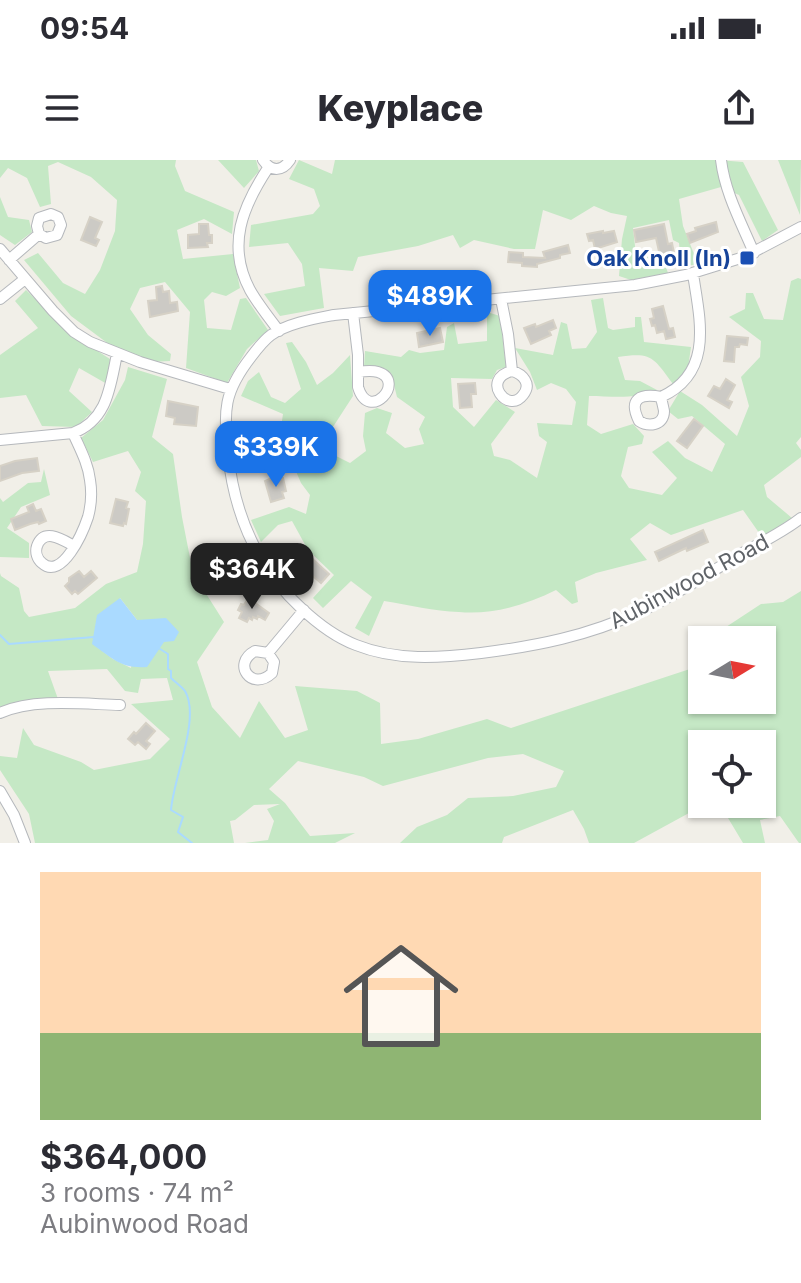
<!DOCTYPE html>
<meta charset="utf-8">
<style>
:root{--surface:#fff;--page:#f2f2f3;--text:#2b2b33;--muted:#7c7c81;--line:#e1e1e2;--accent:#1a73e8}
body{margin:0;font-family:Inter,sans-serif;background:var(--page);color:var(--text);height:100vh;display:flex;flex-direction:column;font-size:30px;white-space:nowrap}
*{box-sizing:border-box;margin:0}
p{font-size:26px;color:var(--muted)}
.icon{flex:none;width:44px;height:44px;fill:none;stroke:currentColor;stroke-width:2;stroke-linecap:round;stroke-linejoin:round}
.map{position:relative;height:683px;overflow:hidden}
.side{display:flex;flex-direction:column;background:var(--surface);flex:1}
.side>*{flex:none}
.needle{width:52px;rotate:80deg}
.controls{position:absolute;left:688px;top:466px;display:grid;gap:16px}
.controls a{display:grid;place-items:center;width:88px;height:88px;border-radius:0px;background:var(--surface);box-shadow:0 2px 6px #0004;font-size:40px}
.price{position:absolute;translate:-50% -68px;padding:0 18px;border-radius:16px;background:var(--accent);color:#fff;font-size:26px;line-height:52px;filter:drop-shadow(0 2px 4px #0008)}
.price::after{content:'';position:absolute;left:50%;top:48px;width:24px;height:18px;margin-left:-12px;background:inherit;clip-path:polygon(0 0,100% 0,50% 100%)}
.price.current{background:#222;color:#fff}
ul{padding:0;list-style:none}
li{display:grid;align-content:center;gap:16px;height:424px;padding:0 40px}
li+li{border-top:2px solid var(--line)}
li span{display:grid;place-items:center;height:248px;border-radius:0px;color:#555}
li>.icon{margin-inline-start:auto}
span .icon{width:144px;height:144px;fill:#fffc;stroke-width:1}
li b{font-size:34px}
.status{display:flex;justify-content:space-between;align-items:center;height:56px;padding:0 40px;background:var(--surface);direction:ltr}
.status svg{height:22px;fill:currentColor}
header{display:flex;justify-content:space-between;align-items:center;height:104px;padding:0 40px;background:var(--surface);font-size:36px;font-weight:800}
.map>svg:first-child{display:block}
</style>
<div class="status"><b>09:54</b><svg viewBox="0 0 49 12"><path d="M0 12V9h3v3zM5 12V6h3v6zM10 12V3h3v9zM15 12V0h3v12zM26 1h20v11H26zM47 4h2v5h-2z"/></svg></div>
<header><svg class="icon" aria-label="menu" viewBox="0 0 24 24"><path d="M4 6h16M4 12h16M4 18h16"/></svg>Keyplace<svg class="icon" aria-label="share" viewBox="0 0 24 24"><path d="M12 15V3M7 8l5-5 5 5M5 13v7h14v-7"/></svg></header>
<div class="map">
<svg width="801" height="683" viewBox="0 0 801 683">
<rect width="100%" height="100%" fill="#f1efe8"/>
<path fill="#c5e8c5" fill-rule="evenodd" d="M0 0H176L175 6 185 31 234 52 232 74 204 59 177 70 183 99 233 94 240 128 226 136 212 132 204 140 207 168 231 170 240 139 246 138 268 170 247 189 227 223 186 208 190 152 165 122 140 128 130 149 148 175 171 194 170 201 150 202 110 185 71 156 24 100 38 93 63 123 85 134 100 110 115 71 117 40 91 17 58 2 48 6 51 44 40 47 27 18 8 8 0 18Z
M218 0H256L259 11 244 28Z
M299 0 332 14 335 0H718L743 2 778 70 762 81 739 35 721 27 679 39 683 66 698 104 681 107 679 83 673 80 669 60 633 68 636 95 663 99 668 113 631 120 619 116 622 79 627 56 611 53 594 46 571 60 543 50 535 89H514L474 80 460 88 453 75 418 86 358 97 353 111 319 108 324 148 280 156 264 134 305 126 302 104 288 83 249 87 251 65 313 54 320 46 314 29 289 19Z
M778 0H801L800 55Z
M0 37 8 57 29 60 32 72 15 85 0 75Z
M798 118 801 119V277L796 283 801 290V297L764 325 767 337 792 358 762 377 743 350 671 375 650 363 630 379 647 400 596 413 575 422 578 442 572 444 556 430C526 445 492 455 459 452 434 451 409 445 384 441L369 476 355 468 372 437 351 421 323 448 313 438 334 415 308 390 292 361 278 365 261 382 251 360 289 347 306 354 310 335 301 323 280 274 283 254 241 236 248 221 259 212 271 237 285 243 301 229 286 183 292 182 306 202 317 225 333 213 350 195 353 236 331 270 324 290 350 303 366 291 363 276 365 253 377 248 392 253 386 273 405 288 424 284 419 269 425 257 397 237 391 213 364 207 365 191 401 197 409 190 420 193 444 190 447 167 454 163 458 184 487 181V152L500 156 506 207 497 210 492 219 451 218 453 247 474 267 496 240 515 252 491 284 494 296 510 300 537 318 547 282 539 276 537 263 572 265 576 242 566 229 551 223 537 230 530 212 515 188 553 195 561 162 567 164 572 189 586 188 597 172 591 140 603 138 608 168 613 170 635 167V157H641L644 182 691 187 688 208 673 224C653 197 652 192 618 197L625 220 640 221 657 230C634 240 612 236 589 236L587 265 601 274 633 264 644 276 642 284 628 287 621 316 629 328 662 335 677 318 652 292 668 281 685 298 712 312 725 284 692 256 678 259 668 251 680 231 702 245 737 276 749 246 741 217 760 197 761 181 729 157 745 149 746 133H753L764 159 783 160 791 121Z
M26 130 74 176 110 199 107 224 79 208 69 231 92 252 76 267 42 266 26 235 0 238V195L38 168 15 141Z
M128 207 167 219 152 277 173 294 182 357 193 413 224 462 197 502 212 547 240 578 259 541 285 578 308 570 295 526 357 531 380 543 381 584 418 579 487 559 511 568 702 505V540H762V480H738L726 467 761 444 783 442 801 431V683H799L780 656 760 660 765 683H743L728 658 700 647 634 683H589L584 669 573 650 504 677 502 683H400L417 667 447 655 468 638 513 636 556 627 564 611 523 594 488 598 383 626 364 617 298 601 269 629 285 643 310 676 355 673 335 683H245L268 680 274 661 267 649 280 644 254 645 235 660 230 661 234 683H35L29 654 0 610V596L17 598 23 568 34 585 81 602 94 610 150 599 170 579 131 544 173 540 167 518 141 519 138 533 125 531 107 509 48 511 58 539 9 544 0 548V413L1 416 19 428 24 451 29 457 75 448 106 424 137 412 143 384 146 341 135 331 141 312 128 291 93 302 81 278 103 260 125 220ZM120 438 137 460 131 508 113 499 93 484ZM702 584H762V644H702Z
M44 309 50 335 21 347 7 368 29 383V398L0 397V338L3 342 28 323 41 322Z"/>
<path fill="#aadaff" d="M120 438 137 460 166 458 179 472 174 481 164 482 147 507C121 509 112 498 92 484L97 455Z"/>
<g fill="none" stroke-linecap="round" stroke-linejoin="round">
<path stroke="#aadaff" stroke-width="2" d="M0 475 9 484 94 477
M160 489 168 494V509L171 511V518C175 522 182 527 185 531 201 558 173 619 171 650L183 657 178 672 192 683"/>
</g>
<path fill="#cccac5" stroke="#d6d1c6" stroke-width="2" d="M90 57 102 62 95 78 99 80 96 86 81 80Z
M716 62 718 72 690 83 687 74 696 71 695 68Z
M199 64H208L209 75H212V83H207L208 87 188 88V75L199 74Z
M664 64 668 84 672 83 674 93 660 96 656 78 636 82 634 70Z
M603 71V73L614 71 617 82 595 89 593 80 589 81 587 74Z
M568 85 570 93 560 95V98L537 104V107L522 106V103L508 102 509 92 523 93V97L545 98 543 92Z
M162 126 163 132 169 131 170 143 177 142 178 151 150 157 148 141 157 140 156 127Z
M663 146 669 169 673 168 675 177 666 179 664 171 657 173 655 165 652 166 650 159 654 158 652 149Z
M553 160 556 168 549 171 551 175 531 184 524 168 535 164 536 167Z
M440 168 443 182 419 187 417 173Z
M727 176 748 178 747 185 740 184 739 187H735L734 202 724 201Z
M726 219 735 225 727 240 732 242 729 248 708 236 714 226 720 229Z
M475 223 476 234H471L472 247 460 248 458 224Z
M168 241 198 247 196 266 174 264 175 258 166 256Z
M694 259 703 266 687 288 677 281Z
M37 298 39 311 22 313 0 321V306L15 301Z
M274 317 275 320 283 318 286 331 282 332 284 338 271 342 265 321Z
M116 339 128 342 126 348 129 349 126 364 124 363 123 366 110 363Z
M33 344 36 351 41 349 46 361 39 364 38 362 30 364 15 370 11 359 29 352 27 347Z
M703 370 708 382 687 391 686 388 659 401 655 392Z
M307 394 329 414 321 423 298 403Z
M79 411 84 417 91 411 97 418 78 434 75 431 72 434 65 426 69 422V418Z
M248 438 269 453 265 460 258 456 257 459 253 457 252 460 249 458 247 462 239 458 242 452 238 450 241 444 244 445Z
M146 563 155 571 146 581 150 584 146 589 138 582 135 585 128 579 134 572 136 574Z"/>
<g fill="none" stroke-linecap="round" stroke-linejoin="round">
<defs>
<path id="minor" d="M263 0C271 12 282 12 290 0
M721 0C725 33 741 62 754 93
M268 8C243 46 226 85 250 130 258 144 269 158 279 171
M801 67 744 97 686 115 635 125 334 155C313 159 289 163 271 175 263 181 257 189 251 197 223 233 224 250 228 293 234 354 256 406 301 448 318 464 335 477 356 485 396 501 439 498 481 493 536 486 588 476 639 452 674 436 706 415 739 395 760 383 782 373 801 358
M0 89 53 151 74 172 90 182 140 202 230 229
M9 100 39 74 46 78 57 75 61 65 58 57 51 54 39 58 37 66 39 74
M0 139 25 119
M501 139 508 174 512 211C523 214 532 224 523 235 508 255 480 219 512 211
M353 153 358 195V227C369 264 407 221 378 212 372 210 364 211 358 212
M661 237C640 233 628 239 639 261 648 267 664 266 664 251 664 250 661 238 661 237 714 213 700 160 693 114
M73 273C80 289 88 303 90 320 92 332 91 346 88 357 83 372 62 421 42 403 37 399 35 392 37 386 44 367 63 380 74 386
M0 280 73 273C108 260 110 226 117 194
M268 493 274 502 272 513C252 532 231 504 255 491L268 493 304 450
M0 553C34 538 83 544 120 545
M0 631 14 655 25 683"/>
</defs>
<use href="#minor" stroke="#b5b8bc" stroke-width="12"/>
<use href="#minor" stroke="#fff" stroke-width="10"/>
</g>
<rect fill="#1a4fb4" stroke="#fff" stroke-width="3" x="739" y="90" width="16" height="16" rx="4"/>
<g text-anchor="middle" stroke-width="6" stroke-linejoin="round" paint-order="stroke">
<g font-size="22" font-weight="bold" fill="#164399" stroke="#fff" text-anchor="end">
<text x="731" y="106">Oak Knoll (In)</text>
</g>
<g font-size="22" fill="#5f6368" stroke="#fff">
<text transform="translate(689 421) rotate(-28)" y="8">Aubinwood Road</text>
</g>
</g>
</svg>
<div class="controls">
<a><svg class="needle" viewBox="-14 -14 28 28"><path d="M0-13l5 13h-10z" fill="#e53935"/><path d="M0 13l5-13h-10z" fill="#7c7c81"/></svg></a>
<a><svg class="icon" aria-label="locate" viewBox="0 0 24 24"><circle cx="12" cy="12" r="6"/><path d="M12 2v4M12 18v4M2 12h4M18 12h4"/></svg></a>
</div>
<b class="price" style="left:430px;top:178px">$489K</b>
<b class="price" style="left:276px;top:329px">$339K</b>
<b class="price current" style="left:252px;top:451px">$364K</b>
</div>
<section class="side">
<ul>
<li><span style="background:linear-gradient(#ffd9b3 65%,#8fb573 0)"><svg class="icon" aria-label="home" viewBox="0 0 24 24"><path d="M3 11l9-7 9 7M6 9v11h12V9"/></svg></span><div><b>$364,000</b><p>3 rooms · 74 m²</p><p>Aubinwood Road</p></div></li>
</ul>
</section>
